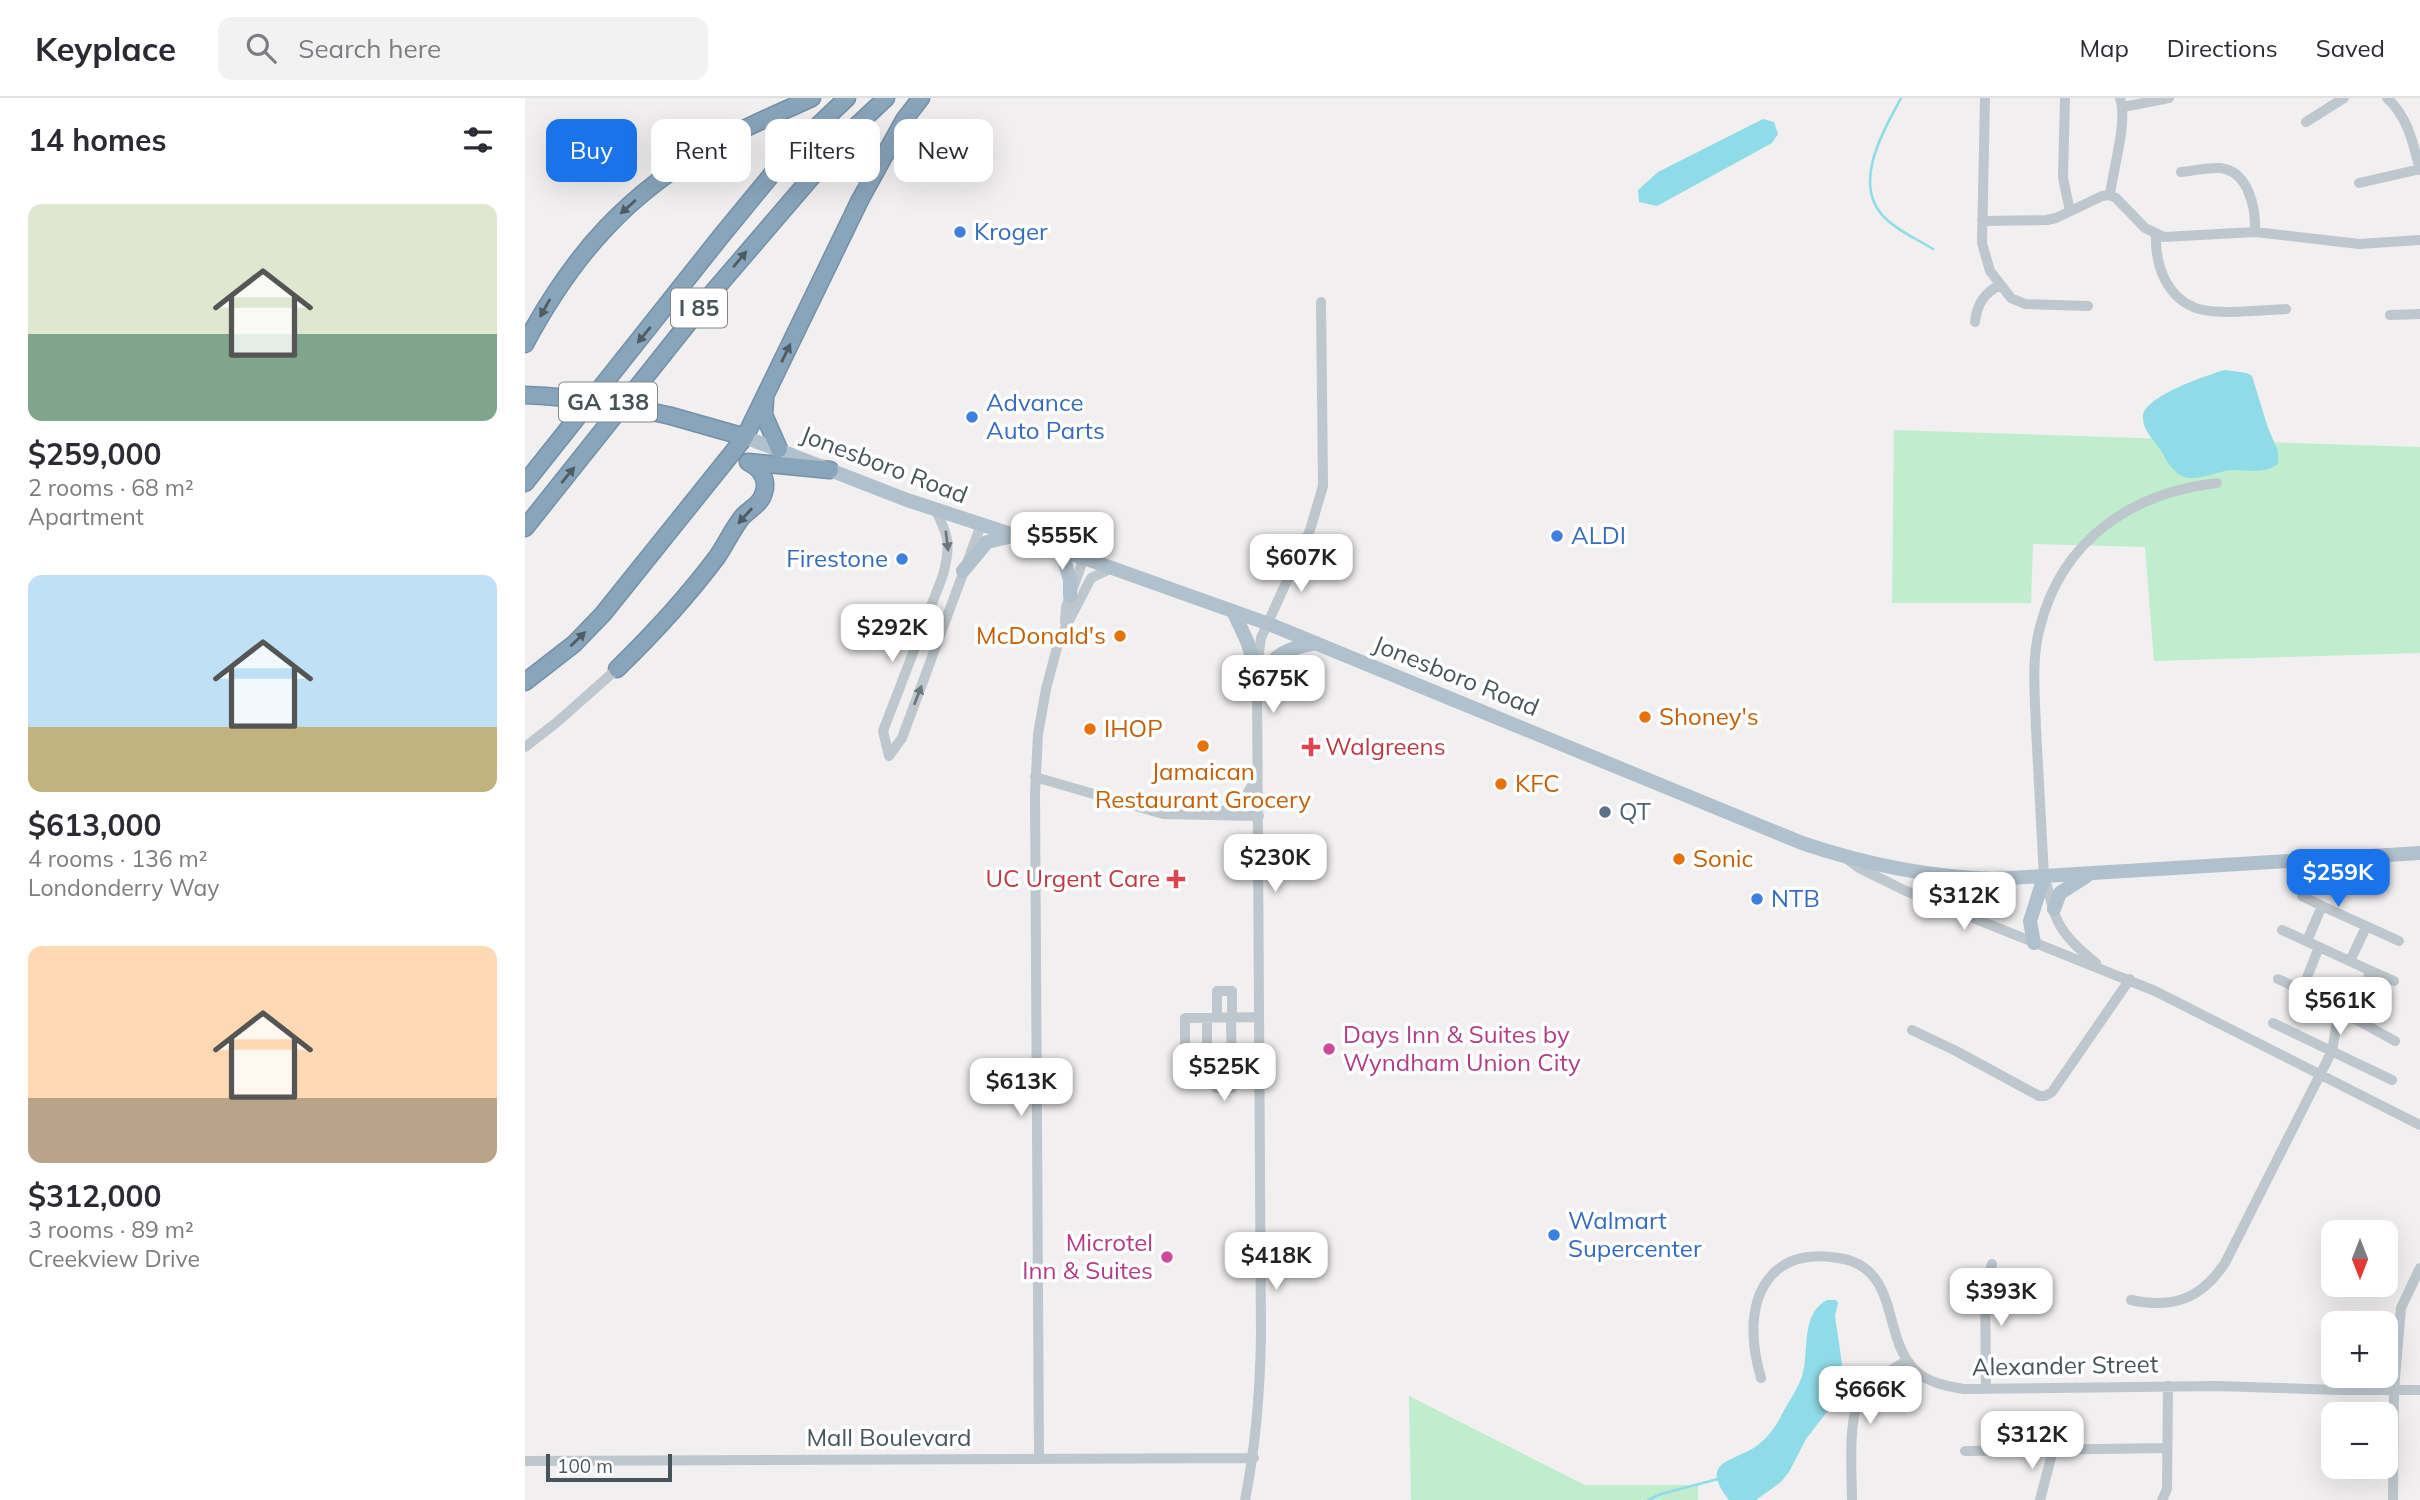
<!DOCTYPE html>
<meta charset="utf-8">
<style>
:root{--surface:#fff;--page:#f2f2f3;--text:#2b2b33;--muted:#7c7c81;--line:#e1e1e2;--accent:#1a73e8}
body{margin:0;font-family:Mulish,sans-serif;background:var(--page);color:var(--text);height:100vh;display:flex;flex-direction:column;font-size:26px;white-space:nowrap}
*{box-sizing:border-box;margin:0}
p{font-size:23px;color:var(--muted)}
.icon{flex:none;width:38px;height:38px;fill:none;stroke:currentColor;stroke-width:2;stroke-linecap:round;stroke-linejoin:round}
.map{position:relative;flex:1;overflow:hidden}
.details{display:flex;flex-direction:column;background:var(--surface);width:525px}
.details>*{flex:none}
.guide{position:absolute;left:21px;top:21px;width:665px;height:63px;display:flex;gap:14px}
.needle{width:46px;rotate:180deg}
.controls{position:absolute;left:1796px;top:1122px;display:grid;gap:14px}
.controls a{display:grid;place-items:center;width:77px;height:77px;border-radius:14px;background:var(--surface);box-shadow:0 7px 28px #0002;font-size:35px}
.scale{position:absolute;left:21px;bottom:18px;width:126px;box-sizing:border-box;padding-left:7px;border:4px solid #48545b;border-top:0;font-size:19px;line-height:24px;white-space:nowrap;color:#48545b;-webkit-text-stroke:5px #fff;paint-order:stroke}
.price{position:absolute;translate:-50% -60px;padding:0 16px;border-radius:14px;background:#fff;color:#222;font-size:23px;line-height:46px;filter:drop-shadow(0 2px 4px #0008)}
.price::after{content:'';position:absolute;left:50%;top:42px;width:21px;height:16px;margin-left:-10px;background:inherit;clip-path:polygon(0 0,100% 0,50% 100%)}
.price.current{background:var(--accent);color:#fff}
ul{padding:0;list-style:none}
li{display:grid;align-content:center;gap:14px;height:371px;padding:0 28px}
li span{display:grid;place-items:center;height:217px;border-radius:14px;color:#555}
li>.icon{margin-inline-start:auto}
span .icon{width:126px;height:126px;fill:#fffc;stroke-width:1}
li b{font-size:30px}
h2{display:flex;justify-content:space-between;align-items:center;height:84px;padding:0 28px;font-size:30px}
.chip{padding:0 24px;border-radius:14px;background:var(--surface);box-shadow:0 7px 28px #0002;font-size:24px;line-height:63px}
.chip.current{background:var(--accent);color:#fff}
header{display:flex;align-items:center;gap:42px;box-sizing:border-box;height:98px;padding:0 35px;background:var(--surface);border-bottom:2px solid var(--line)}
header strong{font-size:33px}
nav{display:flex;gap:38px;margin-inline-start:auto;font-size:24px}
.search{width:490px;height:63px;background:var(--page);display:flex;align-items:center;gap:18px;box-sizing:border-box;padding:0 24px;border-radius:14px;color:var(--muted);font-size:26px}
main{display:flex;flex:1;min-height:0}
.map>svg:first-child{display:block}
</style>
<header>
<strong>Keyplace</strong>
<div class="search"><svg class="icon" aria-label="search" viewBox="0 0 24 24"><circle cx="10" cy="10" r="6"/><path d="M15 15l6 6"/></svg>Search here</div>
<nav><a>Map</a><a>Directions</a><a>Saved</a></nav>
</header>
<main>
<section class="details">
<h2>14 homes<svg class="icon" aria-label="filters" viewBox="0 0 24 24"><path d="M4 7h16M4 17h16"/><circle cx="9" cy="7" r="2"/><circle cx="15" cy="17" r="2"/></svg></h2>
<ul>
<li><span style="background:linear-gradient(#dfe7d0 60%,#7fa58c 0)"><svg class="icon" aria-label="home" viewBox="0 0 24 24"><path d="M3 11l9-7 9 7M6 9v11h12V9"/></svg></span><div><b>$259,000</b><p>2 rooms · 68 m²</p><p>Apartment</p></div></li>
<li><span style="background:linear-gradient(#bfe0f5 70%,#c2b280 0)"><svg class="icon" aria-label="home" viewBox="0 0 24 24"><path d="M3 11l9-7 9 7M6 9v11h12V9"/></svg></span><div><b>$613,000</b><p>4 rooms · 136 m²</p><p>Londonderry Way</p></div></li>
<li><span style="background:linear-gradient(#ffd9b3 70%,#b9a48a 0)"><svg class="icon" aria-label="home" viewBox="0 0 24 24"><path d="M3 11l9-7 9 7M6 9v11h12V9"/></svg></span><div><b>$312,000</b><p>3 rooms · 89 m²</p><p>Creekview Drive</p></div></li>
</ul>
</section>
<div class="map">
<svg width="1895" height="1402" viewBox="0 0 1895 1402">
<rect width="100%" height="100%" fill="#f1efef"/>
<path fill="#c0edce" d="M1369 332 1895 349V555L1629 563 1620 449 1508 446 1506 505H1367Z
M884 1298 1060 1387H1173V1402H886Z"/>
<path fill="#8fdbe7" d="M1238 21 1249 24 1253 36 1247 45 1132 108 1114 104 1113 92 1133 74Z
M1700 272 1722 275 1727 278 1743 330 1753 353V366C1736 377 1725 371 1707 372 1693 373 1678 381 1664 380 1649 378 1642 363 1635 351 1628 341 1617 331 1618 318 1620 298 1682 277 1700 272Z
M1302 1202H1311L1313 1205 1310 1218 1317 1266 1311 1302 1281 1341 1264 1374 1256 1384 1231 1402H1204C1172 1362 1210 1364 1233 1347 1242 1340 1251 1329 1256 1318 1263 1304 1274 1290 1278 1275 1284 1249 1276 1216 1302 1202Z"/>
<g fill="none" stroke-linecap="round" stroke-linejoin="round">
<path stroke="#8fdbe7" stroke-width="2.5" d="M1376 0C1359 32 1327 84 1358 118 1371 132 1392 141 1408 151
M1123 1402 1136 1396 1193 1381"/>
<defs>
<path id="highway" d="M0 246C48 156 104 93 194 44 224 27 256 14 287 0
M0 297 20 298
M240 301 239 317 254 351
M146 318 220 339
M223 364 305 372
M0 385 197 137 266 53 322 0
M0 430 188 194 327 32 361 0
M92 571C128 536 162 499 192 459 201 446 208 430 218 418 226 410 236 406 239 394 243 381 235 370 223 364
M0 584 49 546 78 516 220 339 335 102 379 22 396 0"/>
</defs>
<use href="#highway" stroke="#7590a7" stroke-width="19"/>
<path stroke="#bec7cd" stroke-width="10" d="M1460 0 1457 145 1465 173 1486 200 1500 206 1563 208
M1540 0 1538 80 1545 113
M1862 0C1883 19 1888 45 1895 72
M1598 9 1644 0
M1781 24 1819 0
M1656 74C1668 73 1683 69 1695 70 1724 73 1731 111 1730 134
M1834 85 1895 71
M1585 97C1588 70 1603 24 1595 0
M1457 123 1522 122 1531 120 1577 98 1585 97 1591 100 1620 130 1639 139 1730 134 1834 146 1895 142
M1631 137C1630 166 1641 201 1674 211 1695 217 1738 212 1761 211
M1865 217 1895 216
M1450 224C1452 206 1459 195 1475 187
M540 524 541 509 559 460
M732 568 736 540 785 432 798 388 796 204
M0 649 31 625 92 571
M364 658 358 633 418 477C426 447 424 438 410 411
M364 658 377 640 456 427
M510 679 638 716 734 718
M695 714 716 706 732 679
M1322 761 1334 770 1381 793 1630 893 1895 1027
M1777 798 1797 808 1782 843
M1797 808 1874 843
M1757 832 1844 872
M1794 849 1777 892 1814 912
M1825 863 1841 829
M1571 865C1554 851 1538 838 1530 817 1526 805 1524 792 1519 779 1516 729 1514 680 1511 630 1510 597 1506 562 1515 529 1537 442 1606 395 1692 385
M1753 881 1777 892
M734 919 660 920V963L735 962
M682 920V963
M692 920V893H707V920
M1748 925 1867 982
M1839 925 1844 872 1869 883
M1387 932 1431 953 1514 998H1520L1527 994 1605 881
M691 963V990H707L706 920
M1606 1202C1648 1211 1676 1201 1700 1165L1807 953 1814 912 1870 943
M1236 1280C1229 1256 1225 1226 1233 1201 1240 1180 1255 1165 1277 1160 1290 1157 1301 1158 1314 1160 1376 1170 1356 1239 1390 1272 1403 1285 1422 1288 1439 1291L1692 1288 1815 1292H1895
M1461 1291 1460 1188 1467 1166
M1440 1353 1642 1350
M514 1361 510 696 513 636 521 591 534 542 566 480 587 470
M0 1363 729 1360
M720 1402C731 1347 735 1294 736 1238L732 587
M1327 1402C1327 1374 1321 1311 1341 1290 1352 1279 1369 1271 1381 1263
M1515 1402 1528 1352
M1637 1402 1642 1391 1643 1288
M1868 1402 1869 1292 1876 1210 1895 1170"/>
<path stroke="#b0c0cc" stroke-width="14" d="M220 339 382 402 559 460 744 526 1277 745C1339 766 1403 779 1469 781L1895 755
M537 454 545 482V498
M438 473 462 444 488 438
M708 513 722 543 732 575
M732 592C746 558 754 552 791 545
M1529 811 1535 795 1563 777
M1509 845 1505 823 1519 779"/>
<use href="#highway" stroke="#89a5bb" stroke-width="16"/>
<defs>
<path id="highway-bridge" d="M20 298 84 304 146 318"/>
</defs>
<use href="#highway-bridge" stroke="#7590a7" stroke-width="19" stroke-linecap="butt"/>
<use href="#highway-bridge" stroke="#89a5bb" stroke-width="16"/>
</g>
<defs><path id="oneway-solid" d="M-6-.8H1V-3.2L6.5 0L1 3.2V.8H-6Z" transform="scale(1.75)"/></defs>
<g fill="#4e5c65">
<use href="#oneway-solid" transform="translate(103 109) rotate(138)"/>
<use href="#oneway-solid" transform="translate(215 161) rotate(-50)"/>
<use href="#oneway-solid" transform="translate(20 210) rotate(119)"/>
<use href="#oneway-solid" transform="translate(119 237) rotate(129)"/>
<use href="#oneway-solid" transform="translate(261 255) rotate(-64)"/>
<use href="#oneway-solid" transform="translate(43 377) rotate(-51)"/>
<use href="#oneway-solid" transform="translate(220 418) rotate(132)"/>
<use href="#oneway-solid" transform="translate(53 541) rotate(-44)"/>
</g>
<g fill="#6b767d">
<use href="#oneway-solid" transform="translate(422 443) rotate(83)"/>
<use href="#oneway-solid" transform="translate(393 597) rotate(-69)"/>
</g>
<g fill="#3f7fe0" stroke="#fff" stroke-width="2.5">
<circle cx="435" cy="134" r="7"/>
<circle cx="447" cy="319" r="7"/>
<circle cx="1032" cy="438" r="7"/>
<circle cx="377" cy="461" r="7"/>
<circle cx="1232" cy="801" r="7"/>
<circle cx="1029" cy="1137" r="7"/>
</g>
<g fill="#e8710a" stroke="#fff" stroke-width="2.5">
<circle cx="595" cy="538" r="7"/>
<circle cx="1120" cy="619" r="7"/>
<circle cx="565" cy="631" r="7"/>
<circle cx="678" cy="648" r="7"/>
<circle cx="976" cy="686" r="7"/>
<circle cx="1154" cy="761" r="7"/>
</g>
<g fill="#e0444e" stroke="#fff" stroke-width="2.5">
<path d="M782.5 638.5h7v7h7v7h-7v7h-7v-7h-7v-7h7z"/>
<path d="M647.5 770.5h7v7h7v7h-7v7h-7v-7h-7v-7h7z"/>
</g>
<circle fill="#5c6f8a" stroke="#fff" stroke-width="2.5" cx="1080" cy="714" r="7"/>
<g fill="#d1479c" stroke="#fff" stroke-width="2.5">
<circle cx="804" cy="951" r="7"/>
<circle cx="642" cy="1159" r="7"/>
</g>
<g text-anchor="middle" stroke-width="7" stroke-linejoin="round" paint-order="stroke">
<g fill="#fff" stroke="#7f878c" stroke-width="2">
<rect x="146" y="190.5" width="56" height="39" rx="5"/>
<rect x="34" y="284.5" width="98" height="39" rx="5"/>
</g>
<g font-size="23" font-weight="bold" fill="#48545b">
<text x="174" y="218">I 85</text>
<text x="83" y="312">GA 138</text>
</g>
<g font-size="24" fill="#366cbe" stroke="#fff" text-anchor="start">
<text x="449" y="142">Kroger</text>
<text x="461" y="313">Advance<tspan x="461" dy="28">Auto Parts</tspan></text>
<text x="1046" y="446">ALDI</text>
<text x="363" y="469" text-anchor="end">Firestone</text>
<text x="1246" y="809">NTB</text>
<text x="1043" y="1131">Walmart<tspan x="1043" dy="28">Supercenter</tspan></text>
</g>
<g font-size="24" fill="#48545b" stroke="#fff">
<text transform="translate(359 367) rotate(21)" y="8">Jonesboro Road</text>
<text transform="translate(931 578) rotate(22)" y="8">Jonesboro Road</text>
<text transform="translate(1540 1268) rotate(-1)" y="8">Alexander Street</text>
<text x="364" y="1348">Mall Boulevard</text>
</g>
<g font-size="24" fill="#c56008" stroke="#fff" text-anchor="start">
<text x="581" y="546" text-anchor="end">McDonald's</text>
<text x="1134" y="627">Shoney's</text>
<text x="579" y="639">IHOP</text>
<text x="678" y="682" text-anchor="middle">Jamaican<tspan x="678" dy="28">Restaurant Grocery</tspan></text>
<text x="990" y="694">KFC</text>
<text x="1168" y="769">Sonic</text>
</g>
<g font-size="24" fill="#be3a42" stroke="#fff" text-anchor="start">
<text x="800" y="657">Walgreens</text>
<text x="635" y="789" text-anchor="end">UC Urgent Care</text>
</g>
<g font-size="24" fill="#4e5e75" stroke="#fff" text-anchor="start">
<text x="1094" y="722">QT</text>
</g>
<g font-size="24" fill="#b23c85" stroke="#fff" text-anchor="start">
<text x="818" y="945">Days Inn &amp; Suites by<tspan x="818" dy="28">Wyndham Union City</tspan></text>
<text x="628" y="1153" text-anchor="end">Microtel<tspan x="628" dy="28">Inn &amp; Suites</tspan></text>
</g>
</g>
</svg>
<div class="controls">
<a><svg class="needle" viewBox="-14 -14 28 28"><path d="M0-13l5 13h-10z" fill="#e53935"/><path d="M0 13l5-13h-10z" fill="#7c7c81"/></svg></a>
<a>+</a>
<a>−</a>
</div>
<div class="scale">100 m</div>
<b class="price" style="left:537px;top:474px">$555K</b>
<b class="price" style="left:776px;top:496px">$607K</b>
<b class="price" style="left:367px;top:566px">$292K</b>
<b class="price" style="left:748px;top:617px">$675K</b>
<b class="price" style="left:750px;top:796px">$230K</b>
<b class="price current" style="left:1813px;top:811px">$259K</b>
<b class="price" style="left:1439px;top:834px">$312K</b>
<b class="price" style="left:1815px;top:939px">$561K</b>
<b class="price" style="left:699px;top:1005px">$525K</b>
<b class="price" style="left:496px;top:1020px">$613K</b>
<b class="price" style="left:751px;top:1194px">$418K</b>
<b class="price" style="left:1476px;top:1230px">$393K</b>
<b class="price" style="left:1345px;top:1328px">$666K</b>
<b class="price" style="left:1507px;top:1373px">$312K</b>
<div class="guide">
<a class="chip current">Buy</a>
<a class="chip">Rent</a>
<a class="chip">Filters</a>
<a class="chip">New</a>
</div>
</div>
</main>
